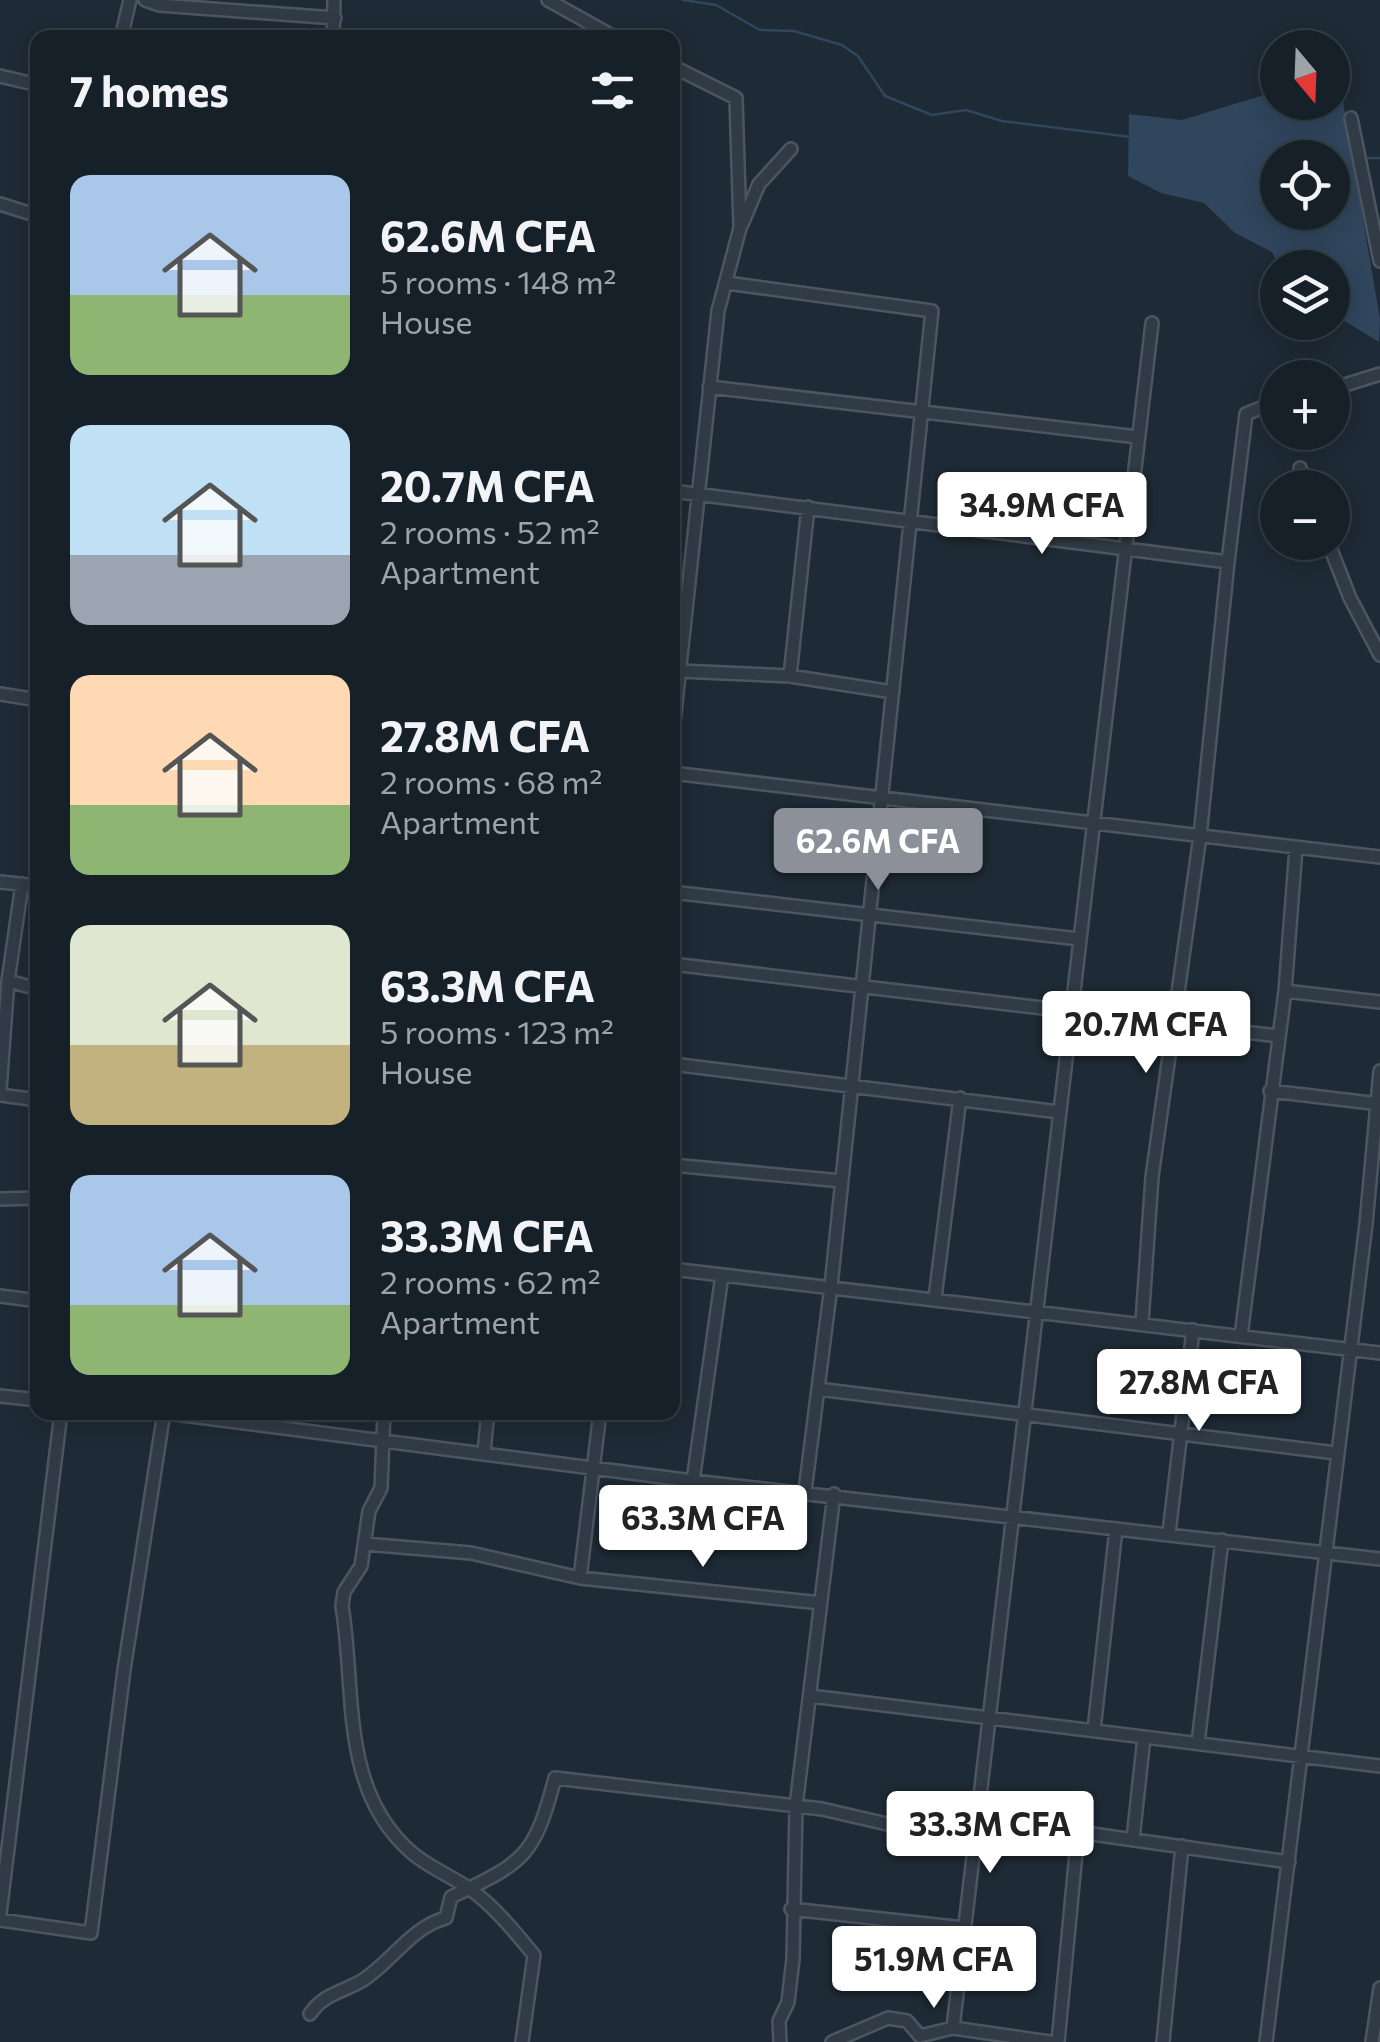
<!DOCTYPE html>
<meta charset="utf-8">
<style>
:root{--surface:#162028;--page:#232d34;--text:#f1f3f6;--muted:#9ea3a8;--line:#353e45;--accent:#8c9099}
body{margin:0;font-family:Commissioner,sans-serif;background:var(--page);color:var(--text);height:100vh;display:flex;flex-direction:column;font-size:38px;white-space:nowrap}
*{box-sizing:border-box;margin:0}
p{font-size:32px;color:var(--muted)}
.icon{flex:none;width:55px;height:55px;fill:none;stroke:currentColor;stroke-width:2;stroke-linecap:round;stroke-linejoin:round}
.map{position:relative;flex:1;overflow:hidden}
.details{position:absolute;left:30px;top:30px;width:650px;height:1390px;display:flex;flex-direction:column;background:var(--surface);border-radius:20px;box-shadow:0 5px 25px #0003,0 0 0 2px var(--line)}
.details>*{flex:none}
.needle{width:65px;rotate:161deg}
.fabs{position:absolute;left:1260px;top:30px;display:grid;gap:20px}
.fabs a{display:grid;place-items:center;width:90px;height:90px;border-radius:50%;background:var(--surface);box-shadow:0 5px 25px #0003,0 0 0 2px var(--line);font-size:50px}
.price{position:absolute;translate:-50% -85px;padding:0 22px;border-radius:10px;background:#fff;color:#222;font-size:32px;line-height:65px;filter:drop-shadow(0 2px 5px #0008)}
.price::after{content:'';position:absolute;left:50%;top:60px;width:30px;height:22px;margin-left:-15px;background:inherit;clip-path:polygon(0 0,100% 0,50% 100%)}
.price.selected{background:var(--accent);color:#fff}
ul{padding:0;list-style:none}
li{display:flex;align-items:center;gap:30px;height:250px;padding:0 40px}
li span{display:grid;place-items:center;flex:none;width:280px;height:200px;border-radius:20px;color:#555}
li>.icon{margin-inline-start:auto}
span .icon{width:120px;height:120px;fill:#fffc;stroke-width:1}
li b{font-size:42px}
h2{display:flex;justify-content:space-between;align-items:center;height:120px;padding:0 40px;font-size:42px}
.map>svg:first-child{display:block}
</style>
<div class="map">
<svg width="1380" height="2042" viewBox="0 0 1380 2042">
<rect width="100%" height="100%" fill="#1e2a35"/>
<path fill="#30465d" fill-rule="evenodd" d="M1338 72 1380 319 1379 342 1333 314 1332 268 1279 267 1272 252 1235 233 1204 203 1161 193 1128 176 1129 114 1182 120 1277 91 1278 102H1332L1333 74ZM1278 158H1332V212H1278Z"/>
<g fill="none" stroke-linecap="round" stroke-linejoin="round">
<path stroke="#30465d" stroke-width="2.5" d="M683 0 716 5 760 30 794 31 842 45 858 56 885 96 932 115 966 110 1002 121 1131 137
M1362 158H1380"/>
<defs>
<path id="street" d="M145 0 159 5 335 18
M548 0 616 38
M121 38 130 0
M333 38 334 0
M672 66 736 98 740 228 718 311 672 741
M0 76 38 85
M1351 118 1380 261
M0 204 38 216
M742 224 759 184 791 149
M727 283 932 311 831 1286 805 1491
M709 387 1138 437
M1332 389 1380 374
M1300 468 1307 488
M672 491 1228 562 1246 414 1278 401
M1328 542 1350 598 1380 655
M680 671 790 676 893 692
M790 676 808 507
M0 694 38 700
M672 773 1380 857
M0 882 38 886
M22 884 8 981 38 989
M672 892 1079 939
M672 964 1278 1036
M1285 991 1380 1002
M672 1064 1059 1112
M0 1090 8 981
M1270 1091 1380 1104
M0 1095 38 1100
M672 1165 842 1181
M0 1199 38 1198
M672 1269 1380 1353
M0 1296 38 1301
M935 1298 960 1098
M1142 1322 1152 1177 1200 836 1228 562
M1241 1336 1285 991 1296 848
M818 1389 1336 1453
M0 1396 38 1400
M159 1412 693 1481 1380 1559
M384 1412 381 1488 369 1511 361 1566 344 1592 342 1606C356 1690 339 1789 411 1852 428 1867 451 1876 470 1889 495 1907 514 1931 534 1955L522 2042
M484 1452 488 1412
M693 1481 722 1275
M1169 1533 1193 1330
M365 1544 471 1553 580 1578 821 1603
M580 1578 600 1412
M810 1696 1380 1766
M1094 1730 1116 1529
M1198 1743 1222 1540
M1133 1839 1144 1737
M791 1909 964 1928
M0 1914 61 1412
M0 1920 91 1933 124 1670 164 1412
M310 2014C324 1993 344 1992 363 1980 392 1961 413 1926 446 1918L451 1897C525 1862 534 1857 555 1778L822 1809 913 1830 975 1825 1078 1832 1289 1862
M953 2028 1152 323
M780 2042 779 2021 788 2002 793 1959 796 1806 834 1494
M832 2042 888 2018 907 2021 920 2036 953 2028 1050 2042
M1058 2042 1078 1832
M1163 2042 1182 1846
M1266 2042 1366 1224 1380 1071
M1372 2042 1380 1988"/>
</defs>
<use href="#street" stroke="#4c5661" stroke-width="16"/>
<use href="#street" stroke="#313b46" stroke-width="11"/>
</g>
</svg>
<div class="fabs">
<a><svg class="needle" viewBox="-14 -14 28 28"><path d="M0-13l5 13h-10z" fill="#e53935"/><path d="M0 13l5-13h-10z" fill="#9ea3a8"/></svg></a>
<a><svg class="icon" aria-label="locate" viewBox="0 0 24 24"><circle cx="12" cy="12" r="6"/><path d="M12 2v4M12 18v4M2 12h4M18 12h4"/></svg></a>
<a><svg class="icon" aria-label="layers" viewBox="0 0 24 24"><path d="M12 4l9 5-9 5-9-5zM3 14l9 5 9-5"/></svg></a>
<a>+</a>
<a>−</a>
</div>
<b class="price" style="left:1042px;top:557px">34.9M CFA</b>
<b class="price selected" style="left:878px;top:893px">62.6M CFA</b>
<b class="price" style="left:1146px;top:1076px">20.7M CFA</b>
<b class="price" style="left:1199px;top:1434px">27.8M CFA</b>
<b class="price" style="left:703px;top:1570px">63.3M CFA</b>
<b class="price" style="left:990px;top:1876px">33.3M CFA</b>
<b class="price" style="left:934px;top:2011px">51.9M CFA</b>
<section class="details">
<h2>7 homes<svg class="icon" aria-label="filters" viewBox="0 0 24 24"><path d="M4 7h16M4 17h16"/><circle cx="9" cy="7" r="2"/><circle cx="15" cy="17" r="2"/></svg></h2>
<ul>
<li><span style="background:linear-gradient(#a9c7e8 60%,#8fb573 0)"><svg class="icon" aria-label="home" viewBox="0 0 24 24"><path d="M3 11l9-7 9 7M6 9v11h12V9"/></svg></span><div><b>62.6M CFA</b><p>5 rooms · 148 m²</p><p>House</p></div></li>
<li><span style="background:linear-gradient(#bfe0f5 65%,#9aa5b1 0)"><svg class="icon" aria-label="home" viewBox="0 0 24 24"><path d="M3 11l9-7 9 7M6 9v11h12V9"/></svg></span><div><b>20.7M CFA</b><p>2 rooms · 52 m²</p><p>Apartment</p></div></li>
<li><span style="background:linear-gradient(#ffd9b3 65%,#8fb573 0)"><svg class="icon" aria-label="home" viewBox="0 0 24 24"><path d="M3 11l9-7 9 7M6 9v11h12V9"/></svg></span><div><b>27.8M CFA</b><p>2 rooms · 68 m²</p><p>Apartment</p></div></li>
<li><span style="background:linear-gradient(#dfe7d0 60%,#c2b280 0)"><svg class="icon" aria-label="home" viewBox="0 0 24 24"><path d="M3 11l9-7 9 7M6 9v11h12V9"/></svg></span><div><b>63.3M CFA</b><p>5 rooms · 123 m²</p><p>House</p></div></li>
<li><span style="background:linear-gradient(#a9c7e8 65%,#8fb573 0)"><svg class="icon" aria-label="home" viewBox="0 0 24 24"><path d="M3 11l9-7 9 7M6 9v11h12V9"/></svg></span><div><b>33.3M CFA</b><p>2 rooms · 62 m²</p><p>Apartment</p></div></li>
</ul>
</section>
</div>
